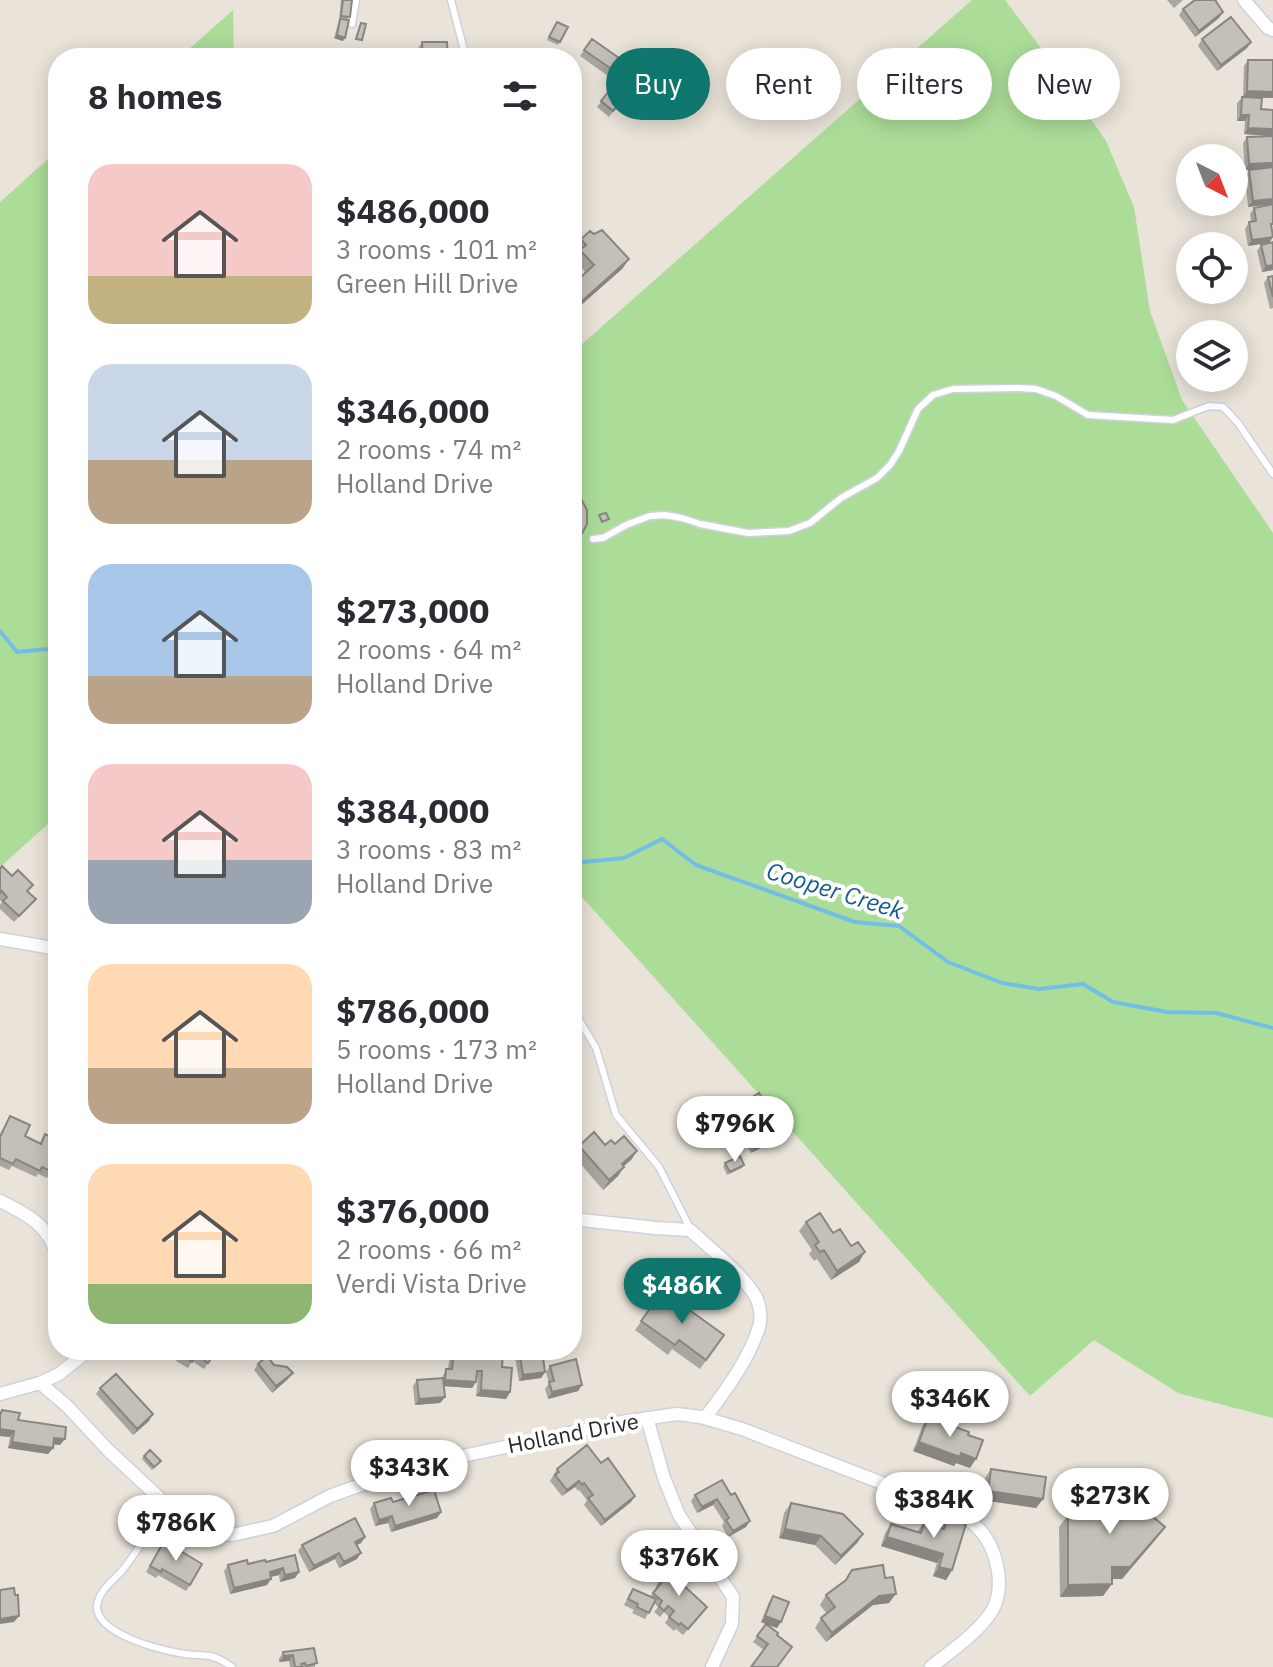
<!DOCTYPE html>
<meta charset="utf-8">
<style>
:root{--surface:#fff;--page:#f2f2f3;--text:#2b2b33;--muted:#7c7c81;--accent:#0f766e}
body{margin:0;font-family:"IBM Plex Sans",sans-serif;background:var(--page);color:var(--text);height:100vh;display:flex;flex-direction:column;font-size:30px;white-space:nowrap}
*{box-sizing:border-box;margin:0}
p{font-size:26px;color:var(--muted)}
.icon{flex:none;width:44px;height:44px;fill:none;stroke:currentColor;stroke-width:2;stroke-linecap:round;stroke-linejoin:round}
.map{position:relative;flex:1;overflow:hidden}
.side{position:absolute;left:48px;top:48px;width:534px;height:1312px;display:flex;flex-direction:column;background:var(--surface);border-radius:32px;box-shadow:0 4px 20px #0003}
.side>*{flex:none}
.banner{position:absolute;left:606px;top:48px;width:546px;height:72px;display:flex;gap:16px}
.needle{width:52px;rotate:138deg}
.fabs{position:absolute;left:1176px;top:144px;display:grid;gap:16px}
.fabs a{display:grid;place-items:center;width:72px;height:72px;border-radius:50%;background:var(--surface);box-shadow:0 4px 20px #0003;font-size:40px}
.price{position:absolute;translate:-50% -68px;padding:0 18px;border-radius:28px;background:#fff;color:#222;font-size:26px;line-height:52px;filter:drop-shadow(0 2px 4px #0008)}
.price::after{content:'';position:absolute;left:50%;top:48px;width:24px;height:18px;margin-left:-12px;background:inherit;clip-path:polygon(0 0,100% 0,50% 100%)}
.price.selected{background:var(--accent);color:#fff}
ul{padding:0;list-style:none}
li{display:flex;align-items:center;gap:24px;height:200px;padding:0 40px}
li span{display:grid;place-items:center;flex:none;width:224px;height:160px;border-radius:24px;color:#555}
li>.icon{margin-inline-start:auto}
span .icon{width:96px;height:96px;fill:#fffc;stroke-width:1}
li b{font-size:34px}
h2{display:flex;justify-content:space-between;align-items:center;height:96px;padding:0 40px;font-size:34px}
.chip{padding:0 28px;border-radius:36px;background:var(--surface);box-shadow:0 4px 20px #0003;font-size:28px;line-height:72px}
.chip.selected{background:var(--accent);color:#fff}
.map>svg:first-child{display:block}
</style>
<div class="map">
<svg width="1273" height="1667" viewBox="0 0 1273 1667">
<rect width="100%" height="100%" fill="#e9e3d9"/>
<path fill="#abdd98" d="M972 0H1005L1050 60 1106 141 1134 207 1150 311 1182 400 1273 533V1418L1178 1393 1094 1340 1030 1396 572 886V353Z
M233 10 234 58H179Z
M58 150V815L0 867V202Z"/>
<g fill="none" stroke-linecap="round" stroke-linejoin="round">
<path stroke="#71bfe7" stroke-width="4" d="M0 631 17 652 58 648
M572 863 624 858 662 839 696 865 855 922 899 926 948 962 1002 983 1039 989 1083 984 1113 1002 1167 1012 1216 1013 1273 1028"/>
<defs>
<path id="lane" d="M451 0 465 54
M352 24 356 0
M593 539 603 538 626 525 650 516 664 515 682 518 700 524 748 533 789 531 810 523 841 498 877 478 890 465 899 451 918 409 933 395 953 389 1019 388 1036 389 1056 396 1088 415 1173 420 1209 406 1223 407 1238 423 1273 474
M572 1008 596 1048 616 1115 659 1167 690 1228
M167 1505C153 1526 140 1547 125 1567 117 1578 102 1587 98 1601 88 1633 163 1651 185 1654 193 1655 202 1655 210 1656 219 1658 225 1662 232 1667"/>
<path id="street" d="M1244 0 1268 28 1273 30
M0 939 58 949
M0 1201C29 1215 50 1226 58 1259
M572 1219 656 1228 690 1230C710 1248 743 1275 756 1297 760 1306 762 1318 759 1327 749 1360 725 1391 705 1418
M40 1383 59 1374 89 1350
M0 1394 40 1383 67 1406 108 1450 183 1520 200 1529 232 1535 273 1526 330 1496 408 1468 616 1423 677 1414 701 1417 742 1429 947 1508C959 1514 970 1519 979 1529 997 1548 1006 1587 992 1611 977 1634 952 1650 931 1667
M647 1418 664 1478 679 1515 733 1597 732 1624 712 1667"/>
</defs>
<use href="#lane" stroke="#cfd1e0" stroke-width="9"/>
<use href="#street" stroke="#cfd1e0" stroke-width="15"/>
<use href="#lane" stroke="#fff" stroke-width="6"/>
<use href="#street" stroke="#fff" stroke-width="12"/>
</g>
<path fill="#a9a59f" d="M341 0H352L343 41 334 38 339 20Z
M1167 0H1183L1174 8Z
M1195 0H1217L1216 2 1219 18 1195 37 1179 15 1183 9Z
M557 22 560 42 558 45 547 40Z
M592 39 619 66 627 72 618 83 580 56Z
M1202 39 1251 42 1247 48 1217 71 1198 46Z
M422 42 448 58H419L418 48Z
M1248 60H1273V98H1261V109L1273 110V204L1248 207 1245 176 1250 170H1245L1243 143 1247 137 1270 136 1244 134 1245 121H1237V103L1243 97 1244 66Z
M614 85 616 101 620 103 609 117 597 107Z
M1254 208 1272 230 1248 246 1245 229 1249 222H1251L1250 214Z
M594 234 629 259 622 269 572 313V285L586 273 574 260 578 253 575 248 581 239Z
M1273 242V270L1262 272 1257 251 1261 245Z
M1273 276V308L1270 309 1264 283 1268 277Z
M0 869 12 876 36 899 14 922 0 909V905L2 902 0 900Z
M725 1114 775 1140 751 1153 741 1136 728 1141 718 1123Z
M10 1116 25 1136 40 1143 45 1134 51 1171 47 1178 38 1174 36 1177 12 1166 9 1170 0 1166V1134Z
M615 1144 637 1151 631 1160 624 1166 618 1176 603 1190 573 1155 579 1146Z
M725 1163 744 1165 742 1168 727 1175 723 1166Z
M58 1186V1197L53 1193Z
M806 1222 833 1233 859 1262 831 1280 817 1259 814 1261 809 1254 812 1250 799 1231Z
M663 1291 724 1335 700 1369 672 1349 668 1355 635 1330Z
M183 1350H217L204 1369 192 1361 188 1368 176 1361Z
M453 1350H469L502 1367 510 1392 506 1399 476 1396 478 1378H476V1382L472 1388 444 1386 445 1397 440 1403 415 1405 413 1386 417 1380 442 1378 446 1369H448L450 1355Z
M514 1350H542L545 1372 541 1378 519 1381Z
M258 1364 288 1379 272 1393 254 1370Z
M550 1366 582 1385 578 1391 548 1399 545 1389 549 1383 546 1372Z
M100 1388 149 1421 133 1435 96 1394Z
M2 1410 18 1420 60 1445 53 1444V1448L48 1454 8 1448 10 1437 0 1436V1413Z
M928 1417 970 1468 956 1463 954 1466 913 1451 922 1427Z
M144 1456 159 1464 152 1470 142 1459Z
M557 1469 631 1502 601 1526 584 1505 587 1500 579 1490 578 1491 575 1487 562 1496 550 1481Z
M991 1469 1043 1499 1036 1508 982 1500 985 1478Z
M722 1480 746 1527 728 1537 722 1526 724 1522 713 1505 697 1513 691 1501 695 1495Z
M393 1502 441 1512 437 1518 391 1532 388 1523 375 1526 370 1509 374 1503Z
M791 1503 863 1534 857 1543 835 1565 815 1545 779 1538 784 1513Z
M1139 1505 1156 1539 1122 1579H1112L1103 1596 1060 1597 1059 1527 1068 1515H1094Z
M948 1518 952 1570 946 1580 933 1576 937 1563 881 1546 885 1533 891 1524 917 1532 924 1523 941 1528Z
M365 1537 361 1543 357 1545V1559L339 1568 335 1559 309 1572 298 1551 302 1545Z
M160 1548 190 1585 186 1591 158 1575 156 1578 146 1572Z
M266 1562 299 1572 295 1578 280 1582 279 1575 271 1577V1579L267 1585 230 1594 224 1571 228 1565Z
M852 1570 889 1603 873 1605 826 1642 815 1628 821 1618 827 1614 820 1605 826 1595 844 1582Z
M660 1580 682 1585 707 1607 683 1635 676 1629 674 1631 665 1623 669 1617 664 1612 660 1617 654 1612 658 1607 654 1603 645 1619 632 1613 634 1610 624 1605 633 1589 650 1597 657 1587 656 1586Z
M773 1596 777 1628 767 1625 778 1633 764 1650 753 1642 766 1624 761 1622 769 1602Z
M314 1648 315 1667H290L289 1661 279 1662V1659L283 1652Z"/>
<path fill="#898682" d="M1223 12 1219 18 1195 37 1199 31Z
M337 35 345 38 343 41 334 38Z
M1251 42 1247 48 1217 71 1221 65Z
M1247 91 1273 92V98L1243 97Z
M1241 115H1249L1245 121H1237Z
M1248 128 1273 129V136L1244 134Z
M1273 163V169L1245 170 1249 164Z
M1273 199V204L1248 207 1253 201Z
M1273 237 1269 243 1248 246 1252 240Z
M629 259 622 269 572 313V310Z
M1273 265V270L1262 272 1266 266Z
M747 1126 741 1136 728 1141 735 1132Z
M781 1130 775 1140 751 1153 758 1144Z
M637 1151 631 1160 615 1173 622 1164Z
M624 1167 618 1176 603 1190 609 1180Z
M865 1252 859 1262 831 1280 837 1271Z
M545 1372 541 1378 519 1381 523 1375Z
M293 1373 288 1379 272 1393 276 1386Z
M445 1380 476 1382 472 1388 441 1386Z
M582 1385 578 1391 548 1399 552 1392Z
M481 1390 510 1392 506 1399 476 1396Z
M445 1397 440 1403 415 1405 419 1399Z
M153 1414 149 1421 133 1435 137 1429Z
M0 1429 14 1431 10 1437 0 1436Z
M54 1438 65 1439 60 1445 50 1444Z
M12 1442 53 1448 48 1454 8 1448Z
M919 1442 961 1453 976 1459 970 1468 956 1463 954 1466 913 1451Z
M579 1481 575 1487 562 1496 567 1490Z
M988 1491 1043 1499 1036 1508 982 1500Z
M635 1496 631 1502 601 1526 605 1520Z
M717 1499 713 1505 697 1513 702 1507Z
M441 1512 437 1518 391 1532 395 1526Z
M392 1516 388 1523 375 1526 379 1520Z
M750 1521 746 1527 728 1537 733 1531Z
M1165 1527 1156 1539 1122 1579H1103L1112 1567Z
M785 1529 821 1536 815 1545 779 1538Z
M863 1534 857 1543 835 1565 841 1556Z
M365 1537 361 1543 351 1548 355 1542Z
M887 1537 943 1554 937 1563 881 1546Z
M339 1553 335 1559 309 1572 314 1566Z
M361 1553 357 1559 339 1568 344 1562Z
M939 1567 952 1570 946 1580 933 1576Z
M283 1568 279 1575 265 1578 270 1572Z
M299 1572 295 1578 280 1582 285 1575Z
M271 1579 267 1585 230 1594 234 1588Z
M1112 1584 1103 1596 1060 1597 1068 1585Z
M896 1594 889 1603 873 1605 826 1642 832 1633 879 1596Z
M19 1616 14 1622 0 1624V1619Z
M765 1616 781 1622 777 1628 761 1622Z
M293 1655 289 1661 279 1662 284 1656Z"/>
<path fill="#c4c0b9" stroke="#898682" stroke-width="2" d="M343 0H352L350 17 341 16Z
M1195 0H1215L1223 12 1199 31 1183 9Z
M1231 17 1251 42 1221 65 1202 39Z
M340 19 349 20 345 38 337 35Z
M557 22 568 27 560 42 549 37Z
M361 23 366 24 362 40 356 39Z
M592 39 622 60 619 66 627 72 623 77 584 50Z
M422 42H447L448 58H423Z
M1248 60H1273V92L1247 91Z
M614 85 623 92 615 100 620 103 613 111 601 101Z
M1242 97 1262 98 1261 109 1273 110V129L1248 128 1249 115H1241Z
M1273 136V163L1249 164 1247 137Z
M1273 167V199L1253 201 1249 170Z
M1273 204V224H1271L1273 237 1252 240 1249 222 1256 221 1254 208Z
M602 230 629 259 572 310V285L594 265 580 250 586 245 581 239 590 231 594 234Z
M1273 242V265L1266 266 1261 245Z
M1273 276V297L1268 277Z
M572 492 580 497 587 510V524L580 537 572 542Z
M606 513 609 519 602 522 599 515Z
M2 866 12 876 18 870 33 885 27 891 36 899 19 916 3 901 7 897 2 891 0 893V869Z
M759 1093 781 1130 758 1144 747 1126 735 1132 725 1114Z
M10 1116 30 1125 25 1136 41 1144 45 1134 58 1140V1158L51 1171 42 1167 40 1171 16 1159 13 1164 0 1158V1137Z
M594 1132 605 1145 611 1140 615 1144 624 1136 637 1151 622 1164 624 1167 609 1180 579 1146Z
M740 1156 744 1165 730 1172 725 1163Z
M820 1213 833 1233 840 1229 851 1246 858 1242 865 1252 837 1271 824 1250 820 1252 815 1245 819 1242 806 1222Z
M663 1291 724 1335 706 1360 679 1340 675 1345 641 1321Z
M183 1350H217L208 1363 196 1354 192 1362 181 1354Z
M454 1350 503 1353 502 1367 512 1368 510 1392 481 1390 482 1371H477L476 1382 445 1380 446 1369H452Z
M519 1350H542L545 1372 523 1375Z
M267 1356 274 1365 287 1367 293 1373 276 1386 258 1364Z
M576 1359 582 1385 552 1392 549 1382 554 1381 550 1366Z
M116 1374 153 1414 137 1429 100 1388Z
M443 1378 445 1397 419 1399 417 1380Z
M2 1410 20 1413 18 1420 66 1427 65 1439 54 1438 53 1448 12 1442 14 1431 0 1429V1413H1Z
M928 1417 969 1432 968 1435 983 1440 976 1459 961 1453 960 1457 919 1442Z
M587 1445 601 1463 608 1458 635 1496 605 1520 588 1498 593 1495 584 1483 582 1485 579 1481 567 1490 555 1475 559 1472 557 1469Z
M150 1450 161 1461 154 1467 144 1456Z
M991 1469 1046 1477 1043 1499 988 1491Z
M1128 1474 1148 1492 1138 1504 1165 1527 1130 1567H1112V1584L1068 1585V1515H1094Z
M722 1480 731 1495 735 1493 750 1521 733 1531 726 1520 729 1518 717 1499 702 1507 695 1495Z
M434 1490 441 1512 395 1526 392 1516 379 1520 374 1503 391 1498 393 1502Z
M791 1503 843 1514 863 1534 841 1556 821 1536 785 1529Z
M355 1518 365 1537 355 1542 361 1553 344 1562 339 1553 314 1566 302 1545Z
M948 1518 966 1524 952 1570 939 1567 943 1554 887 1537 891 1524 921 1533 924 1523 944 1529Z
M164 1541 202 1564 190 1585 162 1569 161 1572 150 1566Z
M295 1555 299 1572 285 1575 283 1568 270 1572 271 1579 234 1588 228 1565 247 1560 248 1564 265 1560 266 1562Z
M674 1564 688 1576 682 1584 707 1607 688 1629 681 1623 679 1625 669 1617 674 1611 668 1606 664 1611 659 1606 662 1601 653 1593 662 1582 660 1580Z
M883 1565 885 1578 893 1577 896 1594 879 1596 832 1633 821 1618 835 1607 826 1595 846 1580 852 1570Z
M14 1588 15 1595H18L19 1616 0 1619V1590Z
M633 1589 656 1599 649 1613 637 1607 638 1604 628 1599Z
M773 1596 789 1602 781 1622 765 1616Z
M766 1624 778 1633 777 1635 792 1647 777 1667H751L768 1644 757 1636Z
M314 1648 317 1663 306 1666 305 1663 301 1664 302 1667H295L293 1655 284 1656 283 1652Z"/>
<g text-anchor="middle" stroke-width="8" stroke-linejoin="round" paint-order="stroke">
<g font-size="22" fill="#272727" stroke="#fff">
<text transform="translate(573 1433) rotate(-11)" y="8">Holland Drive</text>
</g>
<g font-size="24" font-style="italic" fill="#145c8e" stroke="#fff">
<text transform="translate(835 891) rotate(17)" y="8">Cooper Creek</text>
</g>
</g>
</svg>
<div class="fabs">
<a><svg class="needle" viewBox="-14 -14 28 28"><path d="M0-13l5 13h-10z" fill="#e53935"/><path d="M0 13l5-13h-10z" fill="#7c7c81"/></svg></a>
<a><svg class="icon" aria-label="locate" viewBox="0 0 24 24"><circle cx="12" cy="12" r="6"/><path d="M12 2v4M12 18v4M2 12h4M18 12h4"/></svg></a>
<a><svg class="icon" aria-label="layers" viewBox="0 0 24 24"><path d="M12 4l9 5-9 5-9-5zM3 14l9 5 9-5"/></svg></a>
</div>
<b class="price" style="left:735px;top:1164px">$796K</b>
<b class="price selected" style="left:682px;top:1326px">$486K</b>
<b class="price" style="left:950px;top:1439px">$346K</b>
<b class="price" style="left:409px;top:1508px">$343K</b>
<b class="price" style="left:1110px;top:1536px">$273K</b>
<b class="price" style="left:934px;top:1540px">$384K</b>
<b class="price" style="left:176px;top:1563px">$786K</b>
<b class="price" style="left:679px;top:1598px">$376K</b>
<div class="banner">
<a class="chip selected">Buy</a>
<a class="chip">Rent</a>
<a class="chip">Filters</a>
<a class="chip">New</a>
</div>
<section class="side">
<h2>8 homes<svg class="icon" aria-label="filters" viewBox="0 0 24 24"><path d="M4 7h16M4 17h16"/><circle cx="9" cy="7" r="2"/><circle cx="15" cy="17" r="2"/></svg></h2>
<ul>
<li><span style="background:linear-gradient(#f6c9c9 70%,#c2b280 0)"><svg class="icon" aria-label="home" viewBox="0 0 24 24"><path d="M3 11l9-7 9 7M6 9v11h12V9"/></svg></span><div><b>$486,000</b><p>3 rooms · 101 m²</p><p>Green Hill Drive</p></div></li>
<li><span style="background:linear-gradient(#c9d6e8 60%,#b9a48a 0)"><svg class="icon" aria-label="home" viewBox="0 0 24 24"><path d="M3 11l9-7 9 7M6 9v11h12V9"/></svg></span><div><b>$346,000</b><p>2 rooms · 74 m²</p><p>Holland Drive</p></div></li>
<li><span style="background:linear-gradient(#a9c7e8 70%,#b9a48a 0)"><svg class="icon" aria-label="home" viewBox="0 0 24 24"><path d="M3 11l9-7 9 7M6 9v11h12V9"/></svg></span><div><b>$273,000</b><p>2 rooms · 64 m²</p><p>Holland Drive</p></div></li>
<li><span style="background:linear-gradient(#f6c9c9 60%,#9aa5b1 0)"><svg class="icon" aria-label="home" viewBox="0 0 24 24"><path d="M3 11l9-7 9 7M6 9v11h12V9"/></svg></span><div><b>$384,000</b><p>3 rooms · 83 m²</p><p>Holland Drive</p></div></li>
<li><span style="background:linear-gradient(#ffd9b3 65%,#b9a48a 0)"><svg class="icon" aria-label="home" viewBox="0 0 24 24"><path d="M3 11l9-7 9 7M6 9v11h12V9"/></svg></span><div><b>$786,000</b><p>5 rooms · 173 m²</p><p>Holland Drive</p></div></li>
<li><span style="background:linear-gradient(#ffd9b3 75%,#8fb573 0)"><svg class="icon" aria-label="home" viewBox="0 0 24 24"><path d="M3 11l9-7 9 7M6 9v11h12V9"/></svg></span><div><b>$376,000</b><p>2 rooms · 66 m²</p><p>Verdi Vista Drive</p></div></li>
</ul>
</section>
</div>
